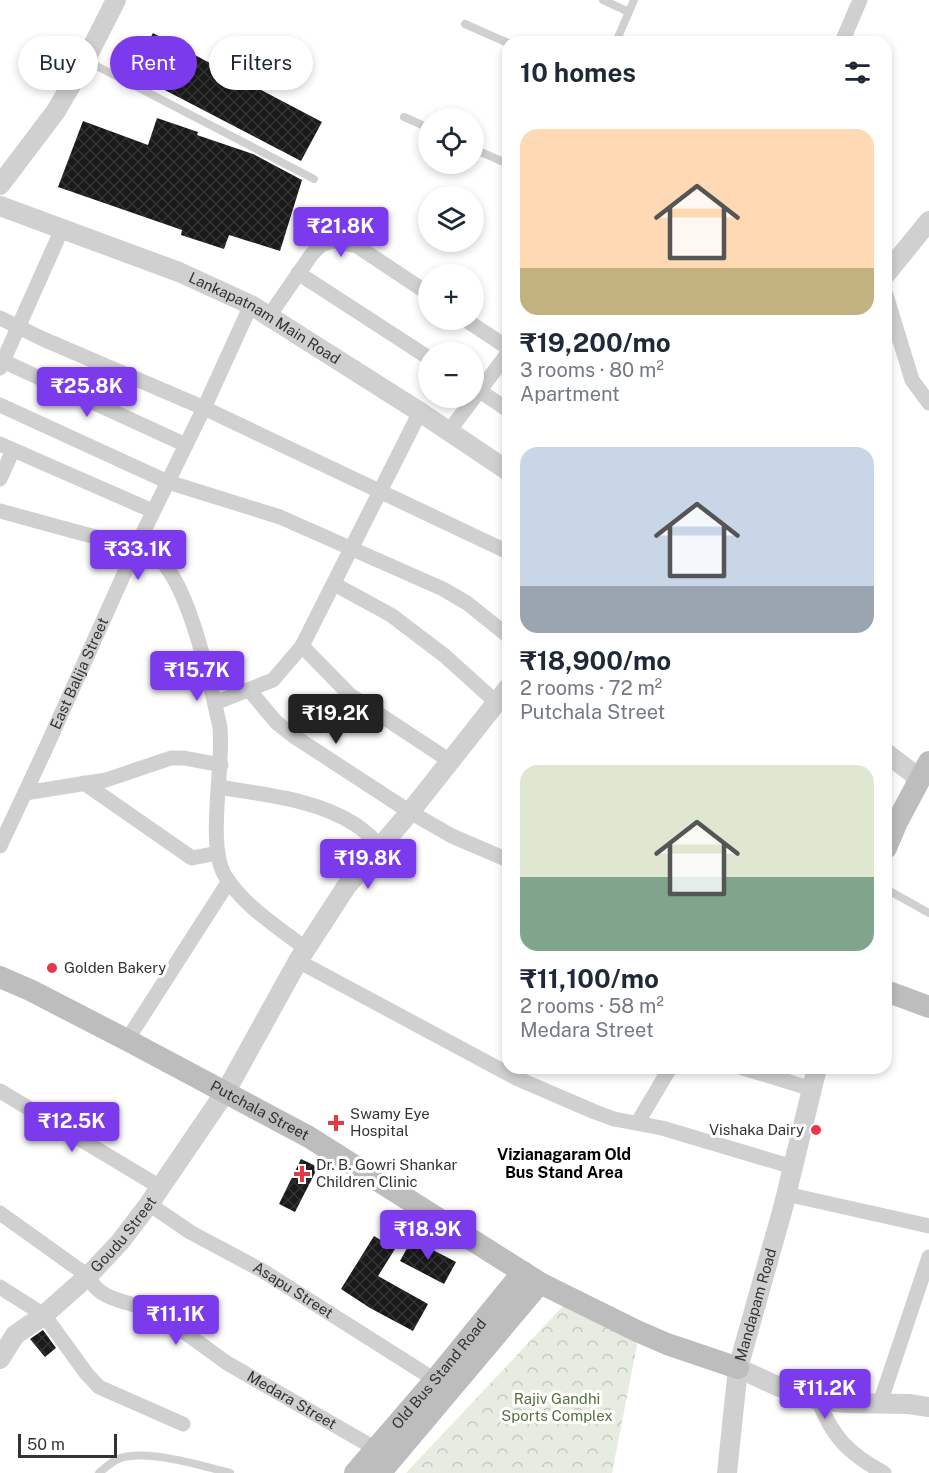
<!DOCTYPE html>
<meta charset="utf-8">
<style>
:root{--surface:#fff;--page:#f2f2f3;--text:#1f2937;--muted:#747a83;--accent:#7c3aed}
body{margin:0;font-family:"Public Sans",sans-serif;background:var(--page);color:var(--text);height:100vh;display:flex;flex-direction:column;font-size:22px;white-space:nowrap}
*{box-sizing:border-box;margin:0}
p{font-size:20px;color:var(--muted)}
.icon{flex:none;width:33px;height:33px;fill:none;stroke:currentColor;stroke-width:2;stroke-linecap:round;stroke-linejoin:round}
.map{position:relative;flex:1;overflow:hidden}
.side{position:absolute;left:502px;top:36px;width:390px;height:1038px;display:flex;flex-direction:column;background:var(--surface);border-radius:18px;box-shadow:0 3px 9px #0003}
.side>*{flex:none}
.guide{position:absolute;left:18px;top:36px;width:394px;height:54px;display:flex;gap:12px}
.buttons{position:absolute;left:418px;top:108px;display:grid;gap:12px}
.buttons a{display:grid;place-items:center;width:66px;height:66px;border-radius:50%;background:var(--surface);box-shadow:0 3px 9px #0003;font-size:30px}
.scale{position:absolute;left:18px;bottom:15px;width:99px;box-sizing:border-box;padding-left:6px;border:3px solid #333;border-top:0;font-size:16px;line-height:21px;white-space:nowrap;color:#333;-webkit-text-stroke:4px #fff;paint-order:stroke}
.price{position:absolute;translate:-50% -51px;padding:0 14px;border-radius:6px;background:var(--accent);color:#fff;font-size:20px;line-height:39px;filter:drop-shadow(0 2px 3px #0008)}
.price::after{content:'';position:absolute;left:50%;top:36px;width:18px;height:14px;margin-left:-9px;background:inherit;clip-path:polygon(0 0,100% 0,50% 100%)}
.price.active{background:#222;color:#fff}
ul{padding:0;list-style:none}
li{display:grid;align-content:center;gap:12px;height:318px;padding:0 18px}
li span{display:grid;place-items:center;height:186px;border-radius:18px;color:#555}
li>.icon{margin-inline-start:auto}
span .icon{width:108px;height:108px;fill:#fffc;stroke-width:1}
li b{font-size:26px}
h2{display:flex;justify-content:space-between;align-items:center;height:72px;padding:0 18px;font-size:26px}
.chip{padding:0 21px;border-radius:27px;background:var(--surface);box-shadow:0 3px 9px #0003;font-size:21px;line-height:54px}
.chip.active{background:var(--accent);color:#fff}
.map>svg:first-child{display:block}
</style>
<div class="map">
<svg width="929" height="1473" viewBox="0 0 929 1473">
<defs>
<pattern id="park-crowns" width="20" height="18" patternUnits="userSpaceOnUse" patternTransform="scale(1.5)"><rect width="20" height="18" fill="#e6ecdf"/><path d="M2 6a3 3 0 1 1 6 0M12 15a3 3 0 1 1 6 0" fill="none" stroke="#c6cbc0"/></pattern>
<pattern id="building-cross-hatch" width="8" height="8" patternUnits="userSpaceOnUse" patternTransform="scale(1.5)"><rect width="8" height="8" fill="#1a1a1a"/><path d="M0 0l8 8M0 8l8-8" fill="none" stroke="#333"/></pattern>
</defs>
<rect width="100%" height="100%" fill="#fff"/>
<path fill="url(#park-crowns)" d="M564 1305 638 1340 612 1473H406Z"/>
<path fill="url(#building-cross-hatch)" d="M153 33 322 122 301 161 132 73Z
M157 118 198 132 197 135 253 154 302 180 280 251 229 235 224 249 181 235 182 230 58 187 83 121 148 145Z
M301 1159 318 1167 295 1212 279 1204Z
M374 1236 395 1249 378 1276 428 1304 413 1331 370 1308 341 1289Z
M412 1239 456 1262 444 1284 400 1261Z
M43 1330 56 1348 45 1357 30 1339Z"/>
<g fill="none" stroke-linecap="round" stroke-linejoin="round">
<path stroke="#d0d0d0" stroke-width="8" d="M603 0 629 12
M465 24 508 43
M616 42 634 0
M87 61 314 179
M404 117 429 128
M474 149 508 164
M886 889 929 913
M99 1473C105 1468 111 1462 118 1459 144 1448 204 1466 230 1473"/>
<g stroke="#d0d0d0" stroke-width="15">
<path d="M842 42 860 0"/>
<path d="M298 273 429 358"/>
<path d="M886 295 912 380 929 403"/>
<path d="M269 316 312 254 321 245 332 241 357 246 429 294"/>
<path d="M0 318 43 339 204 408 508 552"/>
<path d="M466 320 508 348"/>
<path d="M3 361 186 445"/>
<path d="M0 368 62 229"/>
<path d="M474 387 508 410"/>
<path d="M0 405 168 482 280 517 443 589 467 603 508 636"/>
<path d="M449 431 508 353"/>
<path d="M0 444 153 511"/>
<path d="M0 479 13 450"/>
<path d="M0 511C29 519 59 527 88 535 111 541 134 540 154 554 189 579 210 684 220 727 224 766 207 842 224 874 242 905 278 927 306 949"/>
<path d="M334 584 391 615 445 656 497 703"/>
<path d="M302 646 350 695 450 761"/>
<path d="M250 691 276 722 295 737 410 812 452 836 508 860"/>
<path d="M215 703 273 680 302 646 420 412"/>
<path d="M84 783 192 858 218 853"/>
<path d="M219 787C265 795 317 799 356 825 365 831 373 839 381 846"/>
<path d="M25 793 106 780 171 758H184L221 765"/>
<path id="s1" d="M0 846 45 750 137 545 204 408 251 305"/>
<path d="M298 961 516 1078 595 1112 614 1119 662 1128 793 1167"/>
<path d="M127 1040 229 881"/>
<path d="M743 1068 812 1089"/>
<path d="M0 1091 160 1187"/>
<path d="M638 1122 670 1068"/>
<path d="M786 1194 929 1226"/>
<path id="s2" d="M149 1204 190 1232 263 1271 435 1380"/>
<path id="s3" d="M0 1213 88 1276C100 1304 135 1301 158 1313L227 1363 376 1449"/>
<path d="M0 1287 44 1315 86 1373 99 1387 183 1424"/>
<path d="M818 1400C833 1438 848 1453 884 1473"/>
<path d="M880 1403 929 1257"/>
</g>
<g stroke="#d0d0d0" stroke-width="20">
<path d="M0 185 56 111 85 61 116 0"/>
<path id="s4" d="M0 206 179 272 251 305 420 412 508 471"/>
<path d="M886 274 929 221"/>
<path d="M886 753 919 778"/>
<path id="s5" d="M0 1359 15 1335 44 1315 88 1276 120 1242 149 1204 226 1091 298 961 346 887 410 812 508 688"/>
<path d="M738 1368 777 1386 818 1400 845 1403 909 1404 929 1407"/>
<path id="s6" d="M727 1473 738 1368 783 1208 817 1068"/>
</g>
<g stroke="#bdbdbd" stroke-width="22">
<path d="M886 848 897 822 929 762"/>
<path id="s7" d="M0 977 30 990 127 1040 309 1137 540 1283 637 1331 667 1344 738 1368"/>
<path d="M886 991 929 1007"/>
<path id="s8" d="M355 1473 435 1380 523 1272"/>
<path d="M380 1473 540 1283"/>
</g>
</g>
<g fill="#e63946" stroke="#fff" stroke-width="2">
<circle cx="52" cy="968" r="6"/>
<path d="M333 1114h6v6h6v6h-6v6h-6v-6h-6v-6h6z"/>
<circle cx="816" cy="1130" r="6"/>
<path d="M299 1165h6v6h6v6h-6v6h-6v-6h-6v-6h6z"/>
</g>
<g text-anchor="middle" stroke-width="6" stroke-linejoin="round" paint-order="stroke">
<g font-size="15" fill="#333" stroke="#fff">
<text dy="5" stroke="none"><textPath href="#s4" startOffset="288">Lankapatnam Main Road</textPath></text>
<text dy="5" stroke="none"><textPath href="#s1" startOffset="190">East Balija Street</textPath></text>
<text dy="5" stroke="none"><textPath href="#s7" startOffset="292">Putchala Street</textPath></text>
<text dy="5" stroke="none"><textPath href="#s5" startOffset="177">Goudu Street</textPath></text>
<text dy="5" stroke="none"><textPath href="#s2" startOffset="168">Asapu Street</textPath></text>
<text dy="5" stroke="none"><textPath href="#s6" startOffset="171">Mandapam Road</textPath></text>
<text dy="5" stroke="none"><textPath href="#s8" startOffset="130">Old Bus Stand Road</textPath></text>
<text dy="5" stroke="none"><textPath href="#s3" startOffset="350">Medara Street</textPath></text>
</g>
<g font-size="15" fill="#333" stroke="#fff" text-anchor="start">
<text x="64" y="973">Golden Bakery</text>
<text x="350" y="1119">Swamy Eye<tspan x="350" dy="17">Hospital</tspan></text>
<text x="804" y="1135" text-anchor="end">Vishaka Dairy</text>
<text x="316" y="1170">Dr. B. Gowri Shankar<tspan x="316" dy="17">Children Clinic</tspan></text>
</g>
<g font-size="15" fill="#56703f" stroke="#fff">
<text x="557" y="1404">Rajiv Gandhi<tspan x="557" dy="17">Sports Complex</tspan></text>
</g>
<g font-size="16" font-weight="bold" fill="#000" stroke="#fff">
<text x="564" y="1160">Vizianagaram Old<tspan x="564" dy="18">Bus Stand Area</tspan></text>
</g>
</g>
</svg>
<div class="buttons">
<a><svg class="icon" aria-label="locate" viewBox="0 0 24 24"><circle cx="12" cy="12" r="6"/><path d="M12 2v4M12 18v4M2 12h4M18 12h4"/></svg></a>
<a><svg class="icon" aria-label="layers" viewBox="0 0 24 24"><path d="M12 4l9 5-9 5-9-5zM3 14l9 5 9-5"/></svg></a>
<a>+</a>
<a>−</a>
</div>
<div class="scale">50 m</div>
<b class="price" style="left:341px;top:258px">₹21.8K</b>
<b class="price" style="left:87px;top:418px">₹25.8K</b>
<b class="price" style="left:138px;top:581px">₹33.1K</b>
<b class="price" style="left:197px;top:702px">₹15.7K</b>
<b class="price active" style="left:336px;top:745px">₹19.2K</b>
<b class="price" style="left:368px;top:890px">₹19.8K</b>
<b class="price" style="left:72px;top:1153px">₹12.5K</b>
<b class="price" style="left:428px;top:1261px">₹18.9K</b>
<b class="price" style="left:176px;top:1346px">₹11.1K</b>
<b class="price" style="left:825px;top:1420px">₹11.2K</b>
<div class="guide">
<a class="chip">Buy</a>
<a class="chip active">Rent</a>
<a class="chip">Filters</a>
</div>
<section class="side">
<h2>10 homes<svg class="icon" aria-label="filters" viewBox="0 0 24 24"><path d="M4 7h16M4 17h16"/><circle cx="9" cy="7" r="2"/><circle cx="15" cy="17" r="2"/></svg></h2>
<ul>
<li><span style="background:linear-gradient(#ffd9b3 75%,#c2b280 0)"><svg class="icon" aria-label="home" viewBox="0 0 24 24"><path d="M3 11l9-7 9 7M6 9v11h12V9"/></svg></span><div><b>₹19,200/mo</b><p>3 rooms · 80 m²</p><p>Apartment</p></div></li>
<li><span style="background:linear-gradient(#c9d6e8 75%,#9aa5b1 0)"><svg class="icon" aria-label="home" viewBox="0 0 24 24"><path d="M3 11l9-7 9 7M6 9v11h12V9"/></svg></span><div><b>₹18,900/mo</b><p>2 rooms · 72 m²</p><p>Putchala Street</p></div></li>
<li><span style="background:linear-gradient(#dfe7d0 60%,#7fa58c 0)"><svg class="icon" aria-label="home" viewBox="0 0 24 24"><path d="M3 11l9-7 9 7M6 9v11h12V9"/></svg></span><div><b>₹11,100/mo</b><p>2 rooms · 58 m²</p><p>Medara Street</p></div></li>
</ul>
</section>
</div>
